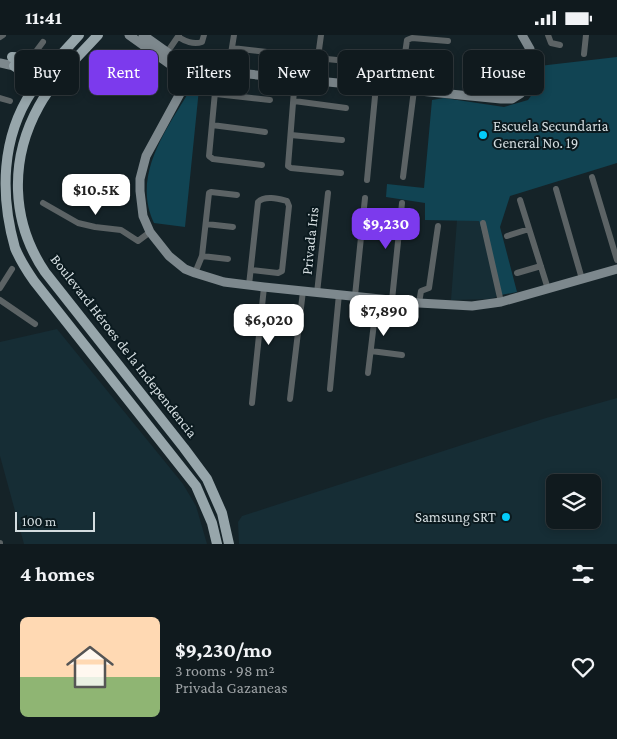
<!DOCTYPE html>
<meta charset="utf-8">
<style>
:root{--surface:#101a1e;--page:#192327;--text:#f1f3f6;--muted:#9ca1a4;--line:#30383c;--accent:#7c3aed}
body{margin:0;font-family:"Crimson Pro",serif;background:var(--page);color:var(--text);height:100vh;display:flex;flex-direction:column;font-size:19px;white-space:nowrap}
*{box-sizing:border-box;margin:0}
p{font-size:16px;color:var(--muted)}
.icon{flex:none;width:28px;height:28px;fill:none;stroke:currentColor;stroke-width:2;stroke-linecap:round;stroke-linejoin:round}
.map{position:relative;height:509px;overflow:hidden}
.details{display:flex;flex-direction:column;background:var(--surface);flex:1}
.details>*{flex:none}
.banner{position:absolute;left:15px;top:15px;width:588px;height:45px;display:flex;gap:10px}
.buttons{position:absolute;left:546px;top:439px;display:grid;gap:10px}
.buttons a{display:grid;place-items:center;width:55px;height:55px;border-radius:8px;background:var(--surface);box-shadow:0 2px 8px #0003,0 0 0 1px var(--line);font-size:25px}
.scale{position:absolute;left:15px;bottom:12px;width:80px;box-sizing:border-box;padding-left:5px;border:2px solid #d4dde0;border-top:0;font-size:14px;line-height:18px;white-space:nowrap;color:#d4dde0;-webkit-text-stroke:4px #0b1a1f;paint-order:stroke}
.price{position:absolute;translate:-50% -42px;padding:0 11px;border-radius:10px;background:#fff;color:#222;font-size:16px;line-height:32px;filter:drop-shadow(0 1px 2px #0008)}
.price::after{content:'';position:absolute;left:50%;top:30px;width:15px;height:11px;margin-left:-8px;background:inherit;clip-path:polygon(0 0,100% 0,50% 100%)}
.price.on{background:var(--accent);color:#fff}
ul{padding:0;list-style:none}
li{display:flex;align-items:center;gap:15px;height:125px;padding:0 20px}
li span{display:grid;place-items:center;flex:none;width:140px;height:100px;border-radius:8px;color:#555}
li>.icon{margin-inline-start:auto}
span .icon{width:60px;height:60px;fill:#fffc;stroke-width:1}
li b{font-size:21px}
h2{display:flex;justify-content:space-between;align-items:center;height:60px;padding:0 20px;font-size:21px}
.tag{padding:0 18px;border-radius:8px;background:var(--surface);box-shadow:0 2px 8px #0003,0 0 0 1px var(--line);font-size:18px;line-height:45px}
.tag.on{background:var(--accent);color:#fff}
.status{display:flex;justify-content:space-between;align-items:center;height:35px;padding:0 25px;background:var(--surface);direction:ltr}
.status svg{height:14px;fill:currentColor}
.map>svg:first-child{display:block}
</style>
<div class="status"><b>11:41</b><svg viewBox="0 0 49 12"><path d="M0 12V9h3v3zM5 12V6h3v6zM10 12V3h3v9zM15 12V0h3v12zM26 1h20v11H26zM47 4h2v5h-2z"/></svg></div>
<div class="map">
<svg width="617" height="509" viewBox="0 0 617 509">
<rect width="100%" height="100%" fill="#152328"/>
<path fill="#162d35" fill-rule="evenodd" d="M457 185 479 186 498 259 496 262 490 264 451 265Z
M57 294 183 449 196 471 207 509H24L0 421V307Z
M617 363V509H239L238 487 242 481 546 383ZM555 448H592V485H555Z"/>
<path fill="#114453" d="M617 22V128L510 161 500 192 517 257 501 260 479 186 425 185V168L386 162 387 149 424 153 432 65 444 63 504 72 528 65 538 51 539 31Z
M200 44 185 192 154 188C130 138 171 88 195 47Z"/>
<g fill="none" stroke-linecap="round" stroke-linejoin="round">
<path stroke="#5c6365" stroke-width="6" d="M548 0 551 8 560 10
M0 2 3 0
M178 2C185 6 193 10 202 7L204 0
M232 13 293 20
M166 19 179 0
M584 19 586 0
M317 23 376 29
M35 24 37 15 43 7
M403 31 444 35
M217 36 209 121 213 124 262 130
M228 37 234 0
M295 43 288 131 291 133 341 138
M315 44 321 0
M400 53 407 5 412 3 448 6
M216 59 270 65
M0 63 10 66
M294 66 346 73
M212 90 265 97
M291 100 342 105
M403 142 414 55
M592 142 617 225
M367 145 376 51
M556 154 582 244
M520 165 548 254
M43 168 78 188 95 192 121 195 138 206 150 197
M483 188 501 267
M206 189 233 192
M507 201 529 194
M202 221 228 224
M195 238 202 221 209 158 211 157 237 160
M517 238 541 231
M249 250 258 167C265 160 279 164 287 166L289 171 282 236 278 238 251 235
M0 253 12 234
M317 258 328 158
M355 261 365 163
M0 265 35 289
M392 265 402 168
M419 268 421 256 429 253 438 191
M371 316 402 320
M368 338 377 263
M330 354 339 259
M290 364 303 256
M252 368 264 252
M0 508V509"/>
<path stroke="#7d888d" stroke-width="9" d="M129 0 178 35 181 39
M143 0 185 30 189 35 188 44 146 121 140 144V156L143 181 150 197 169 221 185 234 195 238 224 247 264 252 419 268 472 271 501 267 617 234
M0 28 14 31
M178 35 217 36 501 64H512L520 59 525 54 529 43 531 23 530 14 522 0"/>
<path stroke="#97a6ab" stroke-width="10" d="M79 0C63 18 46 35 32 56 1 103 0 160 15 213 20 225 27 236 34 246L196 451 212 488 217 509
M98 0C78 22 54 44 39 71 9 125 11 187 45 237L184 413 207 444 222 478 229 509
M12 22 57 24
M14 31 24 38 33 55"/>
</g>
<g fill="#03cbf9" stroke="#0b1a1f" stroke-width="2">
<circle cx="483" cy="100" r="5"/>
<circle cx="506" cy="482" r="5"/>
</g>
<g text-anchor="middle" stroke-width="4" stroke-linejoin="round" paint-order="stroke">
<g font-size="15" fill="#d4dde0" stroke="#0b1a1f" text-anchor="start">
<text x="493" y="96">Escuela Secundaria<tspan x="493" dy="17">General No. 19</tspan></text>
<text x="496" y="487" text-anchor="end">Samsung SRT</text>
</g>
<g font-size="15" fill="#d4dde0" stroke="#0b1a1f">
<text transform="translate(310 206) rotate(-84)" y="5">Privada Iris</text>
<text transform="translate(124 311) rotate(52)" y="5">Boulevard Héroes de la Independencia</text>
</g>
</g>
</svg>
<div class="buttons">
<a><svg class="icon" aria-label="layers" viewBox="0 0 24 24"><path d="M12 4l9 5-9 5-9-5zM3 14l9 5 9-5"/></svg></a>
</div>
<div class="scale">100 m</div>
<b class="price" style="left:96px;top:181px">$10.5K</b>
<b class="price on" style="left:386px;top:215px">$9,230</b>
<b class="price" style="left:384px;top:302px">$7,890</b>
<b class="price" style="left:269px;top:311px">$6,020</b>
<div class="banner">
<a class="tag">Buy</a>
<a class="tag on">Rent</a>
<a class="tag">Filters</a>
<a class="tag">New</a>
<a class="tag">Apartment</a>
<a class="tag">House</a>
</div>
</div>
<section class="details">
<h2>4 homes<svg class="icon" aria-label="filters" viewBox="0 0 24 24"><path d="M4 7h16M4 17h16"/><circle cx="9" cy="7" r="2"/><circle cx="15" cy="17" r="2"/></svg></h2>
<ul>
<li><span style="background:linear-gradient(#ffd9b3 60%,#8fb573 0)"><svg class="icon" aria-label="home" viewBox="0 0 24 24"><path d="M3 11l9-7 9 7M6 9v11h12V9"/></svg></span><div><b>$9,230/mo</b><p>3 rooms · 98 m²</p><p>Privada Gazaneas</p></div><svg class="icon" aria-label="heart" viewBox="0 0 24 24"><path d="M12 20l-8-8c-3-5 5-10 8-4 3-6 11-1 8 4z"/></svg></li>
</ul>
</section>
